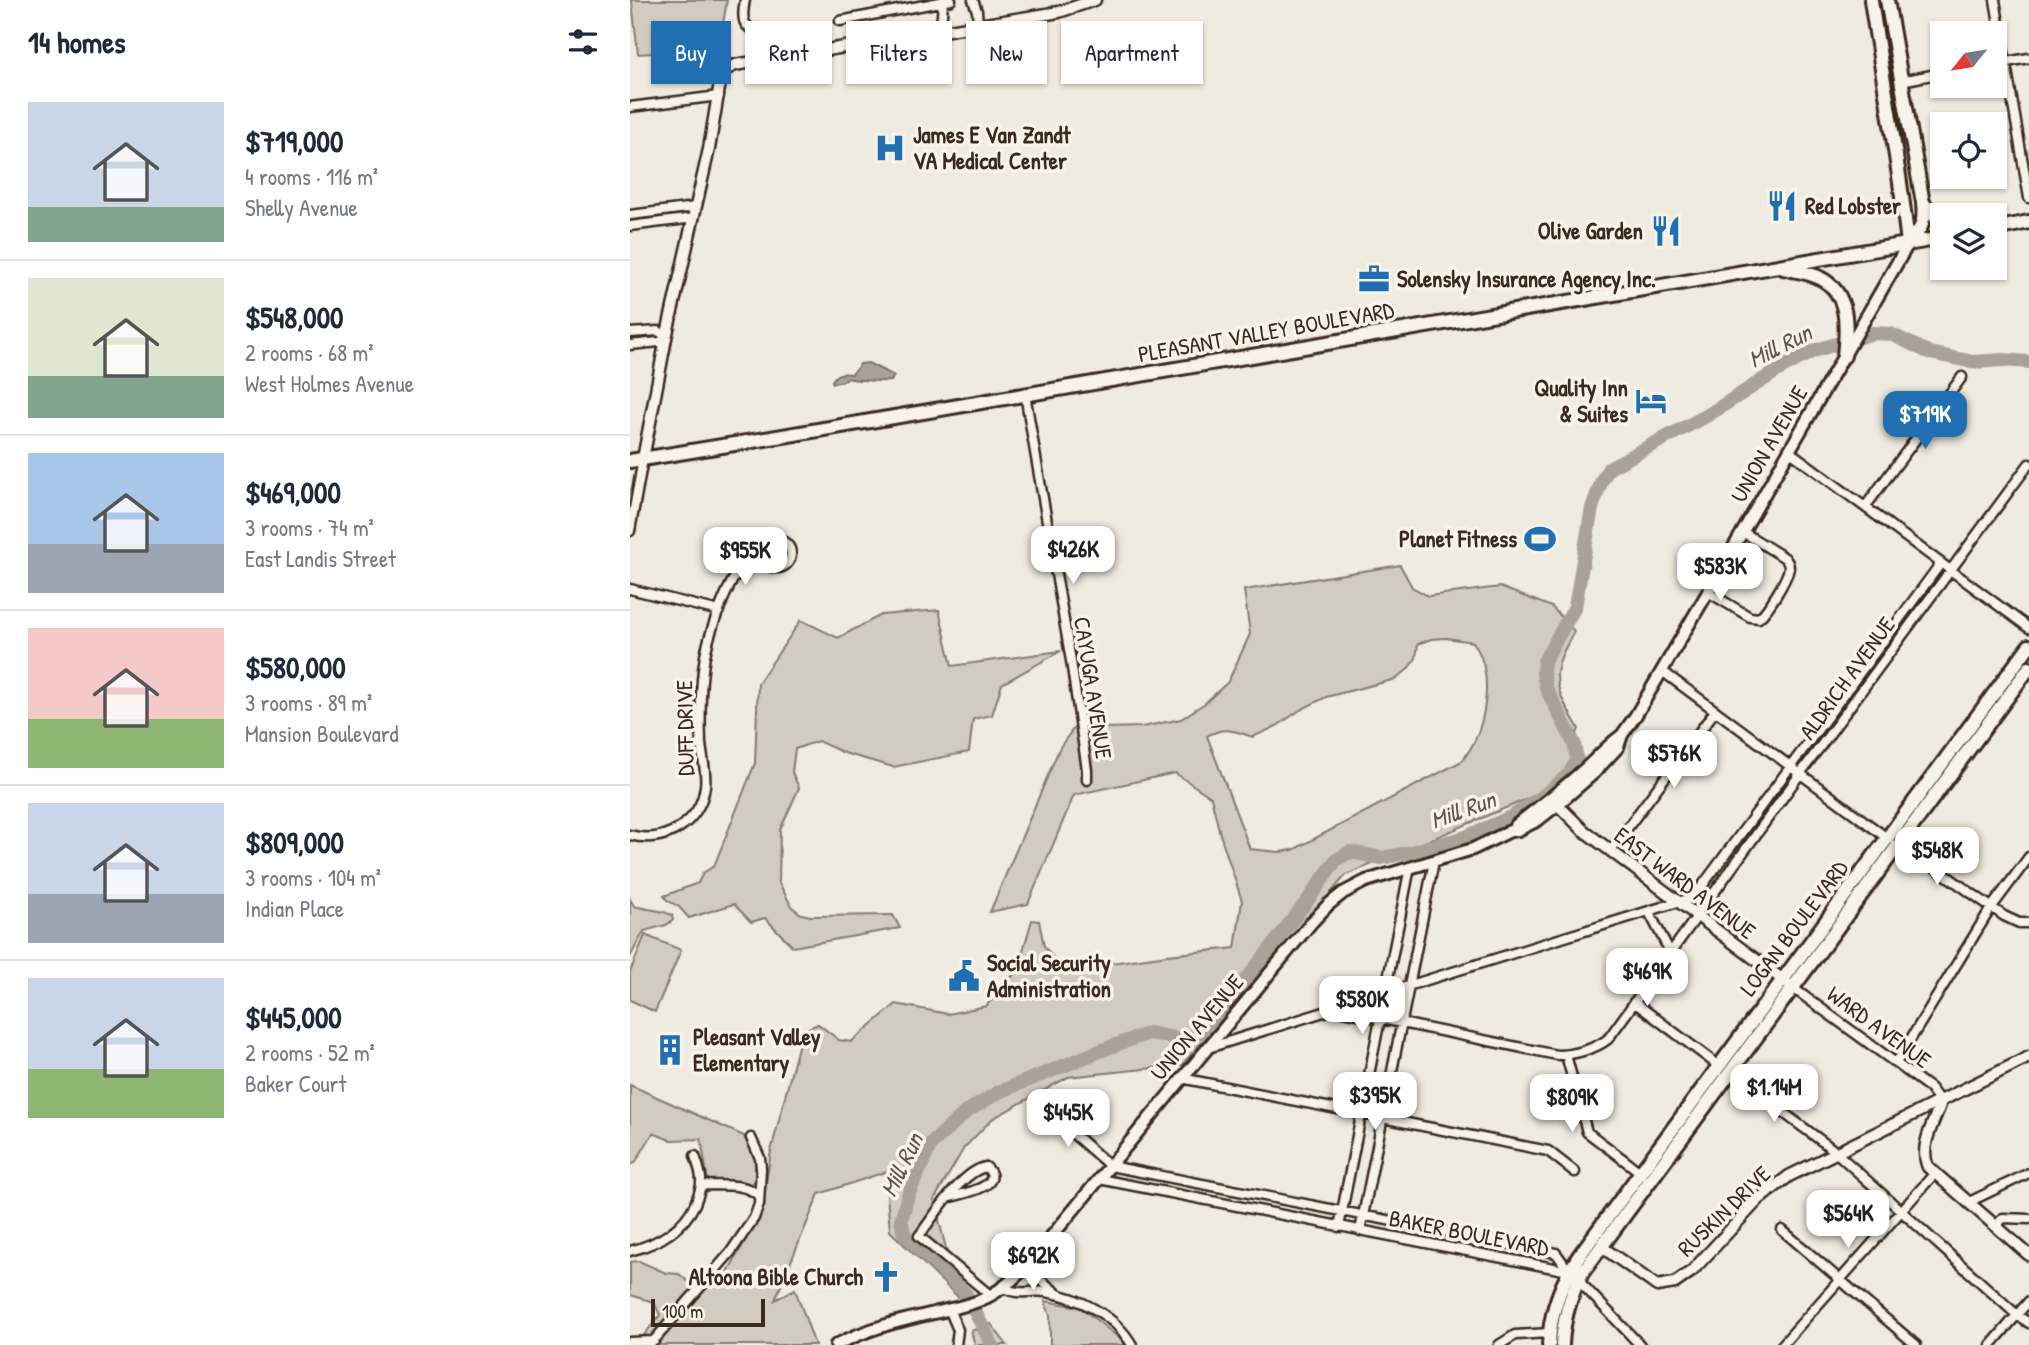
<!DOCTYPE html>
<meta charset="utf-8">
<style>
:root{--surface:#fff;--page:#f6f6f7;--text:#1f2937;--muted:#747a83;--line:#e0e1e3;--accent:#1f6fb2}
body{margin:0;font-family:"Patrick Hand",sans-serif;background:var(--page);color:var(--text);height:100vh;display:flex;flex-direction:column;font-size:26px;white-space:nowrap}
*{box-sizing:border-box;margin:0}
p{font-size:23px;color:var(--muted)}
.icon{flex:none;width:38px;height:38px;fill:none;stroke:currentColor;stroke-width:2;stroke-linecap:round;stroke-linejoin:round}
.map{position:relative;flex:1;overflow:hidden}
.drawer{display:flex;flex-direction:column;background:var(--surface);width:630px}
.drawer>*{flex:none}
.hud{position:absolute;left:21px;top:21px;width:665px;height:63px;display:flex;gap:14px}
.needle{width:46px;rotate:240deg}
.fabs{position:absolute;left:1300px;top:21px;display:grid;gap:14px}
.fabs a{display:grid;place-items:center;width:77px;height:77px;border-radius:0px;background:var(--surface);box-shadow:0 2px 5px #0004;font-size:35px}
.scale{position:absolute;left:21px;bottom:18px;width:114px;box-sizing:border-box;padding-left:7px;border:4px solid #3b2a1e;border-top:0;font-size:19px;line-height:24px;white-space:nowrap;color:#3b2a1e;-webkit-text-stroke:5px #f7f3e8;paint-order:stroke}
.price{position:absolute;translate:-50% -60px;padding:0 16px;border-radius:14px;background:#fff;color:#222;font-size:23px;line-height:46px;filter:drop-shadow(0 2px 4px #0008)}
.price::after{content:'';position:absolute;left:50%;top:42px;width:21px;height:16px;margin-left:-10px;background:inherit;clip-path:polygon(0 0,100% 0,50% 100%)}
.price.current{background:var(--accent);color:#fff}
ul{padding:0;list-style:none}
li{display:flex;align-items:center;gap:21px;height:175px;padding:0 28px}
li+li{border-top:2px solid var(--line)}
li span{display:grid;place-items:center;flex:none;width:196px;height:140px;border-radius:0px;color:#555}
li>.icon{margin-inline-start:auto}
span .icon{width:84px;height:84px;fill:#fffc;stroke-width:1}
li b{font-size:30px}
h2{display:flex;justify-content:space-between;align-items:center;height:84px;padding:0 28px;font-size:30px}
.tag{padding:0 24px;border-radius:0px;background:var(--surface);box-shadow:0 2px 5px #0004;font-size:24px;line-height:63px}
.tag.current{background:var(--accent);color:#fff}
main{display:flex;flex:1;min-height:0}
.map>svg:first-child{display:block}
</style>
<main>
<section class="drawer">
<h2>14 homes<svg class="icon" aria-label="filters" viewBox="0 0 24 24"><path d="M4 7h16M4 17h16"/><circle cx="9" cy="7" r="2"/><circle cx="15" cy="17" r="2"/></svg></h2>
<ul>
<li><span style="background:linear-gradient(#c9d6e8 75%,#7fa58c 0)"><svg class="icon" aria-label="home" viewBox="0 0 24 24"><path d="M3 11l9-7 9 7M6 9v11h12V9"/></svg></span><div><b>$719,000</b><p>4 rooms · 116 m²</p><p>Shelly Avenue</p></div></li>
<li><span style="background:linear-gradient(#dfe7d0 70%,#7fa58c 0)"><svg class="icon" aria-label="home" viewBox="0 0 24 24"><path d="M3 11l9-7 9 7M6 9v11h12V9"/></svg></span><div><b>$548,000</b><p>2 rooms · 68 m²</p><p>West Holmes Avenue</p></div></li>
<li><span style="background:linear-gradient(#a9c7e8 65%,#9aa5b1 0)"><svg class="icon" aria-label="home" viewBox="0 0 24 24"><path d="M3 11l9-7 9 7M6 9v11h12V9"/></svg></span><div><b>$469,000</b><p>3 rooms · 74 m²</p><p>East Landis Street</p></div></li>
<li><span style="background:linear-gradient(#f6c9c9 65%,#8fb573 0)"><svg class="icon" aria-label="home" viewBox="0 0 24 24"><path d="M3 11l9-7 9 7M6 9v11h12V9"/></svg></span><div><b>$580,000</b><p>3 rooms · 89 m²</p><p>Mansion Boulevard</p></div></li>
<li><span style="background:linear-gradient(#c9d6e8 65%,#9aa5b1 0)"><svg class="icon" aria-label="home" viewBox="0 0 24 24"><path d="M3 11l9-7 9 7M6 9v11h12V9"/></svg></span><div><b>$809,000</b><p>3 rooms · 104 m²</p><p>Indian Place</p></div></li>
<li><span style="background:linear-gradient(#c9d6e8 65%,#8fb573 0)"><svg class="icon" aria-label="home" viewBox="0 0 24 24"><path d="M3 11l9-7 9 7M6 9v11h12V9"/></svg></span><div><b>$445,000</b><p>2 rooms · 52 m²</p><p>Baker Court</p></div></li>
</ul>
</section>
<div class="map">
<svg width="1399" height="1345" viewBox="0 0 1399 1345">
<rect width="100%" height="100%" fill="#efebe0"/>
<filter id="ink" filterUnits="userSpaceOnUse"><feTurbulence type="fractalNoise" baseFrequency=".0143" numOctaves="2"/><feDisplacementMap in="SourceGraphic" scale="14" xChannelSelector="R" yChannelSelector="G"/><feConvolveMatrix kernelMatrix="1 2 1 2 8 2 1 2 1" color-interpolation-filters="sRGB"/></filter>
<g filter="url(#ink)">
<path fill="#d1cbc0" stroke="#867a6f" stroke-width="2" fill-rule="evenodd" d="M0 0H97L89 49 8 54 2 2Z
M770 565 782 587 798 596 870 587 922 607 944 631C939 642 930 655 928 667 923 690 938 709 949 729L941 747V765L921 789 716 875 552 1065 438 1077 362 1119 334 1148 304 1200 328 1297 260 1231 255 1172 189 1194 145 1300 165 1289 185 1345H6L30 1315 24 1302 0 1295V1262L9 1261 36 1273 49 1274 60 1283 80 1284 94 1279 132 1210 141 1151 172 1031 188 1024 209 1040 221 1042 266 1004 318 1014 356 1006 387 971 402 920 409 921 414 946 433 970 537 955 605 948 612 901 590 834 581 797 545 773 444 795 398 904 360 912 430 747 459 707 473 728 512 727 551 719 575 703 598 682 620 634 614 590ZM816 638 843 642C866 675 856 731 832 761L663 850 649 852 620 849 577 736C595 726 604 731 623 737L647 726 670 710 696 697 766 679 777 670 786 658 788 644 801 639Z
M309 610 322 666 431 651 372 684 362 715 343 719 339 752 263 767 214 753 188 741 165 749 162 772 169 788 150 830 149 883 162 907 171 914 181 916 263 915 270 928 163 947 135 918 121 922 104 904 59 918 49 907 37 900 34 896 68 883 73 873 84 866 125 763 128 683 171 620 208 638 251 615Z
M0 899 4 906C18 910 30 909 42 915L43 920 36 925 14 931 0 957Z
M15 935 51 950 25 1012 0 1000V972Z
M772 991 774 994 769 1019 755 1017C758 1001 755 996 772 991Z
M0 1085 114 1136 125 1159V1180L121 1184 78 1181 71 1139 40 1140 23 1133 5 1163 0 1165Z
M415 1301 450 1307 498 1345H420V1316Z
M361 1324 377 1345H345L341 1331Z"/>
<path fill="#aaa296" stroke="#7e7266" stroke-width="2" d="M238 363 264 376 261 381C256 382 223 380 217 378L213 381 203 383 202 381C207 372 212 373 222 374L230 364Z"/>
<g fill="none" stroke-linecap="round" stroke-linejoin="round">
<path stroke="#aaa296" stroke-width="14" d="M362 1345 336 1294 274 1234 271 1220 278 1195 301 1144 336 1112 369 1092 480 1047 519 1033 555 1040 567 1034 584 1021 678 900 706 860 720 852 752 858 781 852 836 837 881 817 913 796 939 774 947 760 944 743 916 688 913 673 914 661 945 607 962 508 972 480 979 468 1078 415 1150 369 1183 351 1243 333 1261 334 1300 353 1343 362 1373 360 1399 362"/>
<defs>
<path id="minor" d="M115 0C111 20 112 28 133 34 134 35 143 37 144 37 151 41 152 51 154 57
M343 0 347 11 348 25
M1365 0 1399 198
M210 21 321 0
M311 31 313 0
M1365 64 1399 58
M1271 81 1312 73
M0 107 89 96
M0 215 66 207
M0 226 64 218
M0 333 29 331 36 338 29 342 0 345
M395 394 441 661 457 770V780
M1159 451 1399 628
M1235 507 1332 377
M0 531 13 459
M133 554a14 14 0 1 1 28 0a14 14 0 1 1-28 0Z
M0 589 89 611
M1078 592 1120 617 1129 618C1138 610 1157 580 1159 568 1159 562 1158 563 1155 558L1113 532
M1032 671 1257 838
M0 835C35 845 71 822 75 786 77 772 72 757 71 743 70 714 70 680 76 651 81 628 102 567 123 556 126 554 130 554 133 552
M1270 843 1374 916 1389 923H1399
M980 851 1085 711
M1019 912 1040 952
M1163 988 1300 1088 1309 1100
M1004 1002 1089 1066
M703 1009 927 1055C944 1055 965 1049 978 1039L1170 774 1399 464
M578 1048 1064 897 1311 563
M936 1055 957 1132 1010 1172
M1266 1063 1361 908 1399 857
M1100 1073 1201 1148 1387 1315 1399 1323
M551 1078 918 1151 945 1172
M416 1110 480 1166 926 1253 939 1271
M469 1179 939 1271
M72 1185C90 1186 114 1182 128 1195
M320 1197C332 1194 377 1186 356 1167 332 1171 304 1216 289 1236L360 1295
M1339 1202 1399 1173
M1366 1226 1373 1218 1399 1219
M709 1227 780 867
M1152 1230 1286 1345
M730 1231 804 861
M0 1251C27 1244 52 1231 65 1204 67 1198 71 1190 71 1183 72 1174 68 1165 65 1156
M395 1267 428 1294
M948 1280 1010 1345
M373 1288C392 1296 397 1290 416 1292 449 1297 486 1316 502 1345
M319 1309 328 1330 326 1345
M0 1342 24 1341
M20 1345 100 1253 124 1218 129 1204 131 1168 130 1158 121 1138
M869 1345 885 1335 919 1333
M1152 1345 1305 1173
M1361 1345 1399 1301"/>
<path id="tertiary" d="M13 459 36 338 79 149 91 76 95 70 105 65 429 12 465 0
M924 801 953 830 1157 983
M1309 1100 1310 1105C1303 1124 1289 1147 1298 1167L1399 1255
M972 1247 1027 1286 1045 1283 1062 1271 1128 1200 1159 1176 1399 1057"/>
<path id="secondary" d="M885 826C907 808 929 792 950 773 965 761 976 746 992 735
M206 1345C239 1328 269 1321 304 1313 320 1309 337 1306 351 1300 372 1291 387 1276 402 1260L682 922 698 905 713 893 736 881 843 849 880 831 888 830 908 820 927 805 964 773 988 747 992 735 1006 715 1078 592 1278 244"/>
<path id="primary" d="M1241 0C1253 81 1269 162 1278 244
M1257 0 1293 203C1295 224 1292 228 1278 244
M1293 203 1306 218 1312 222
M1365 229 1399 222
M1153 268C1165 271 1179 272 1190 278 1220 293 1217 328 1214 356
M0 461 147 437 1312 238
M919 1345C920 1313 931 1283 949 1256L1399 646
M932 1345C933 1319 940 1296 952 1273L1399 668"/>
</defs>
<use href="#minor" stroke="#3b2a1e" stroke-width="13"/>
<use href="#tertiary" stroke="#3b2a1e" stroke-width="15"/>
<use href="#secondary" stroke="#3b2a1e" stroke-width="16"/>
<use href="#primary" stroke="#3b2a1e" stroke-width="18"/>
<use href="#minor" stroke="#f7f3e8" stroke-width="8"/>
<use href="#tertiary" stroke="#f7f3e8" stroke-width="10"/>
<use href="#secondary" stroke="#f7f3e8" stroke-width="10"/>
<use href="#primary" stroke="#f7f3e8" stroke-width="12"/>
</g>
</g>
<defs>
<symbol id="hospital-bare" viewBox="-9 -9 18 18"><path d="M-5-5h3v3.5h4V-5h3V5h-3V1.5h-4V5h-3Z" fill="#1f6fb2" stroke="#f7f3e8" stroke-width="2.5" paint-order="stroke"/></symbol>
<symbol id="restaurant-bare" viewBox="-9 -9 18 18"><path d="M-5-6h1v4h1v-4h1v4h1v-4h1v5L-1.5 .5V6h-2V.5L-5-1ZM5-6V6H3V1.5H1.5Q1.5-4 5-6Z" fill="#1f6fb2" stroke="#f7f3e8" stroke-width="2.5" paint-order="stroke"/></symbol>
<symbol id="office-bare" viewBox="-9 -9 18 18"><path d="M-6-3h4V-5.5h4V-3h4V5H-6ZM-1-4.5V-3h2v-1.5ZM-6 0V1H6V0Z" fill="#1f6fb2" stroke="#f7f3e8" stroke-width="2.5" paint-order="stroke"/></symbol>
<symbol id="hotel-bare" viewBox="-9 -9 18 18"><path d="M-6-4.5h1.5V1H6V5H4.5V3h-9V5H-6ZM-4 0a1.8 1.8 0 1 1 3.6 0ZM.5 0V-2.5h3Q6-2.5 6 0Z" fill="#1f6fb2" stroke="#f7f3e8" stroke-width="2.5" paint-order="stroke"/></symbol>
<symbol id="stadium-bare" viewBox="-9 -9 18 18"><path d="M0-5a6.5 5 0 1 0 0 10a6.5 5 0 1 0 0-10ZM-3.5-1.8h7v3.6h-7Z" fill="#1f6fb2" stroke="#f7f3e8" stroke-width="2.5" paint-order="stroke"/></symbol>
<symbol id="civic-bare" viewBox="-9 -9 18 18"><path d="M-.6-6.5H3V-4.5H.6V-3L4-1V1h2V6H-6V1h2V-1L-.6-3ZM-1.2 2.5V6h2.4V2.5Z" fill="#1f6fb2" stroke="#f7f3e8" stroke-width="2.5" paint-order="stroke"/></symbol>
<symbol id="building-bare" viewBox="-9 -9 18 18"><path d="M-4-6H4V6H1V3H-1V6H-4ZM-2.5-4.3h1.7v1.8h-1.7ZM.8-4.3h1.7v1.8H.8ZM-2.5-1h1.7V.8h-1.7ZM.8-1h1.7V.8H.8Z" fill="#1f6fb2" stroke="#f7f3e8" stroke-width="2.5" paint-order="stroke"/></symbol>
<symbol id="church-bare" viewBox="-9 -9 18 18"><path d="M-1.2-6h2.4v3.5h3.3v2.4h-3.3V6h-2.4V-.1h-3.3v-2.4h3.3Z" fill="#1f6fb2" stroke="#f7f3e8" stroke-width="2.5" paint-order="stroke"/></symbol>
</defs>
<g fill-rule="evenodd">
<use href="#hospital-bare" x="238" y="126" width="44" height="44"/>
<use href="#restaurant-bare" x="1130" y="184" width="44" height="44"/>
<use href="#restaurant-bare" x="1014" y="209" width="44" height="44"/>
<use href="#office-bare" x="722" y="257" width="44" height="44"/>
<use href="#hotel-bare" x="999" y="379" width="44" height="44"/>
<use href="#stadium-bare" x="888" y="517" width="44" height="44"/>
<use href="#civic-bare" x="312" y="954" width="44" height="44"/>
<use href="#building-bare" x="18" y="1028" width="44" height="44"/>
<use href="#church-bare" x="234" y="1255" width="44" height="44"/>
</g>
<g text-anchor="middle" stroke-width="7" stroke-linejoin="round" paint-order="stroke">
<g font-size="23" font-weight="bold" fill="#3b2a1e" stroke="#f7f3e8" text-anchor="start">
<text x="283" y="143">James E Van Zandt<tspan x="283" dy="26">VA Medical Center</tspan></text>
<text x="1175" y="214">Red Lobster</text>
<text x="1013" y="239" text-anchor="end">Olive Garden</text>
<text x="767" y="287">Solensky Insurance Agency Inc.</text>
<text x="998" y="396" text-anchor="end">Quality Inn<tspan x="998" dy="26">&amp; Suites</tspan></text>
<text x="887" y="547" text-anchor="end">Planet Fitness</text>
<text x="357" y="971">Social Security<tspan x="357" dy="26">Administration</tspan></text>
<text x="63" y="1045">Pleasant Valley<tspan x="63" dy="26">Elementary</tspan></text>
<text x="233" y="1285" text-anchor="end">Altoona Bible Church</text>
</g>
<g font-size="23" fill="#3b2a1e" stroke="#f7f3e8">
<text transform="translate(636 332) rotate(-10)" y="8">PLEASANT VALLEY BOULEVARD</text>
<text transform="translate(1139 444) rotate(-60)" y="8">UNION AVENUE</text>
<text transform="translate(1217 678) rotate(-54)" y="8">ALDRICH AVENUE</text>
<text transform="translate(463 688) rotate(81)" y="8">CAYUGA AVENUE</text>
<text transform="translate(55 728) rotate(-91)" y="8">DUFF DRIVE</text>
<text transform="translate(1055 883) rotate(37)" y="8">EAST WARD AVENUE</text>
<text transform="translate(1164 928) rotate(-53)" y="8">LOGAN BOULEVARD</text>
<text transform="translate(567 1027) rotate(-50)" y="8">UNION AVENUE</text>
<text transform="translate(1249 1027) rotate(36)" y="8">WARD AVENUE</text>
<text transform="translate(1094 1211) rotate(-44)" y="8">RUSKIN DRIVE</text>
<text transform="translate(839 1233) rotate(11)" y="8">BAKER BOULEVARD</text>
</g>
<g font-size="24" font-style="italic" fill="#625448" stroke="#f7f3e8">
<text transform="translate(1150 346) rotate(-27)" y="8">Mill Run</text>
<text transform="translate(833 810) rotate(-20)" y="8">Mill Run</text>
<text transform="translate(272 1165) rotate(-64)" y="8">Mill Run</text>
</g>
</g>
</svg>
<div class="fabs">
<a><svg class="needle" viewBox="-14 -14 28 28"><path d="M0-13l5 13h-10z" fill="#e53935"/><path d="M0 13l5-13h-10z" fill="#747a83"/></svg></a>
<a><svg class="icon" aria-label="locate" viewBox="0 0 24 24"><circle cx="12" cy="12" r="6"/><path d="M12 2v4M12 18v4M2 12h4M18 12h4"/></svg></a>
<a><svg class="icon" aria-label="layers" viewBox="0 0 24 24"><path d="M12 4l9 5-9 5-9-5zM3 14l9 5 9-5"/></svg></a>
</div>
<div class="scale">100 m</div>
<b class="price current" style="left:1295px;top:451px">$719K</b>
<b class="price" style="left:443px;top:586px">$426K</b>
<b class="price" style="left:115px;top:587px">$955K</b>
<b class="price" style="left:1090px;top:603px">$583K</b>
<b class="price" style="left:1044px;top:790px">$576K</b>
<b class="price" style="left:1307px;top:887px">$548K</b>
<b class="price" style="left:1017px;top:1008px">$469K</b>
<b class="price" style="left:732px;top:1036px">$580K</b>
<b class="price" style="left:1144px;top:1124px">$1.14M</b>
<b class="price" style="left:745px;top:1132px">$395K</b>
<b class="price" style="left:942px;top:1134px">$809K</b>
<b class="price" style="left:438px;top:1149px">$445K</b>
<b class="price" style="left:1218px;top:1250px">$564K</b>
<b class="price" style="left:403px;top:1292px">$692K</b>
<div class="hud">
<a class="tag current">Buy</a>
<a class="tag">Rent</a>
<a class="tag">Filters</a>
<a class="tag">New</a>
<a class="tag">Apartment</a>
</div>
</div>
</main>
